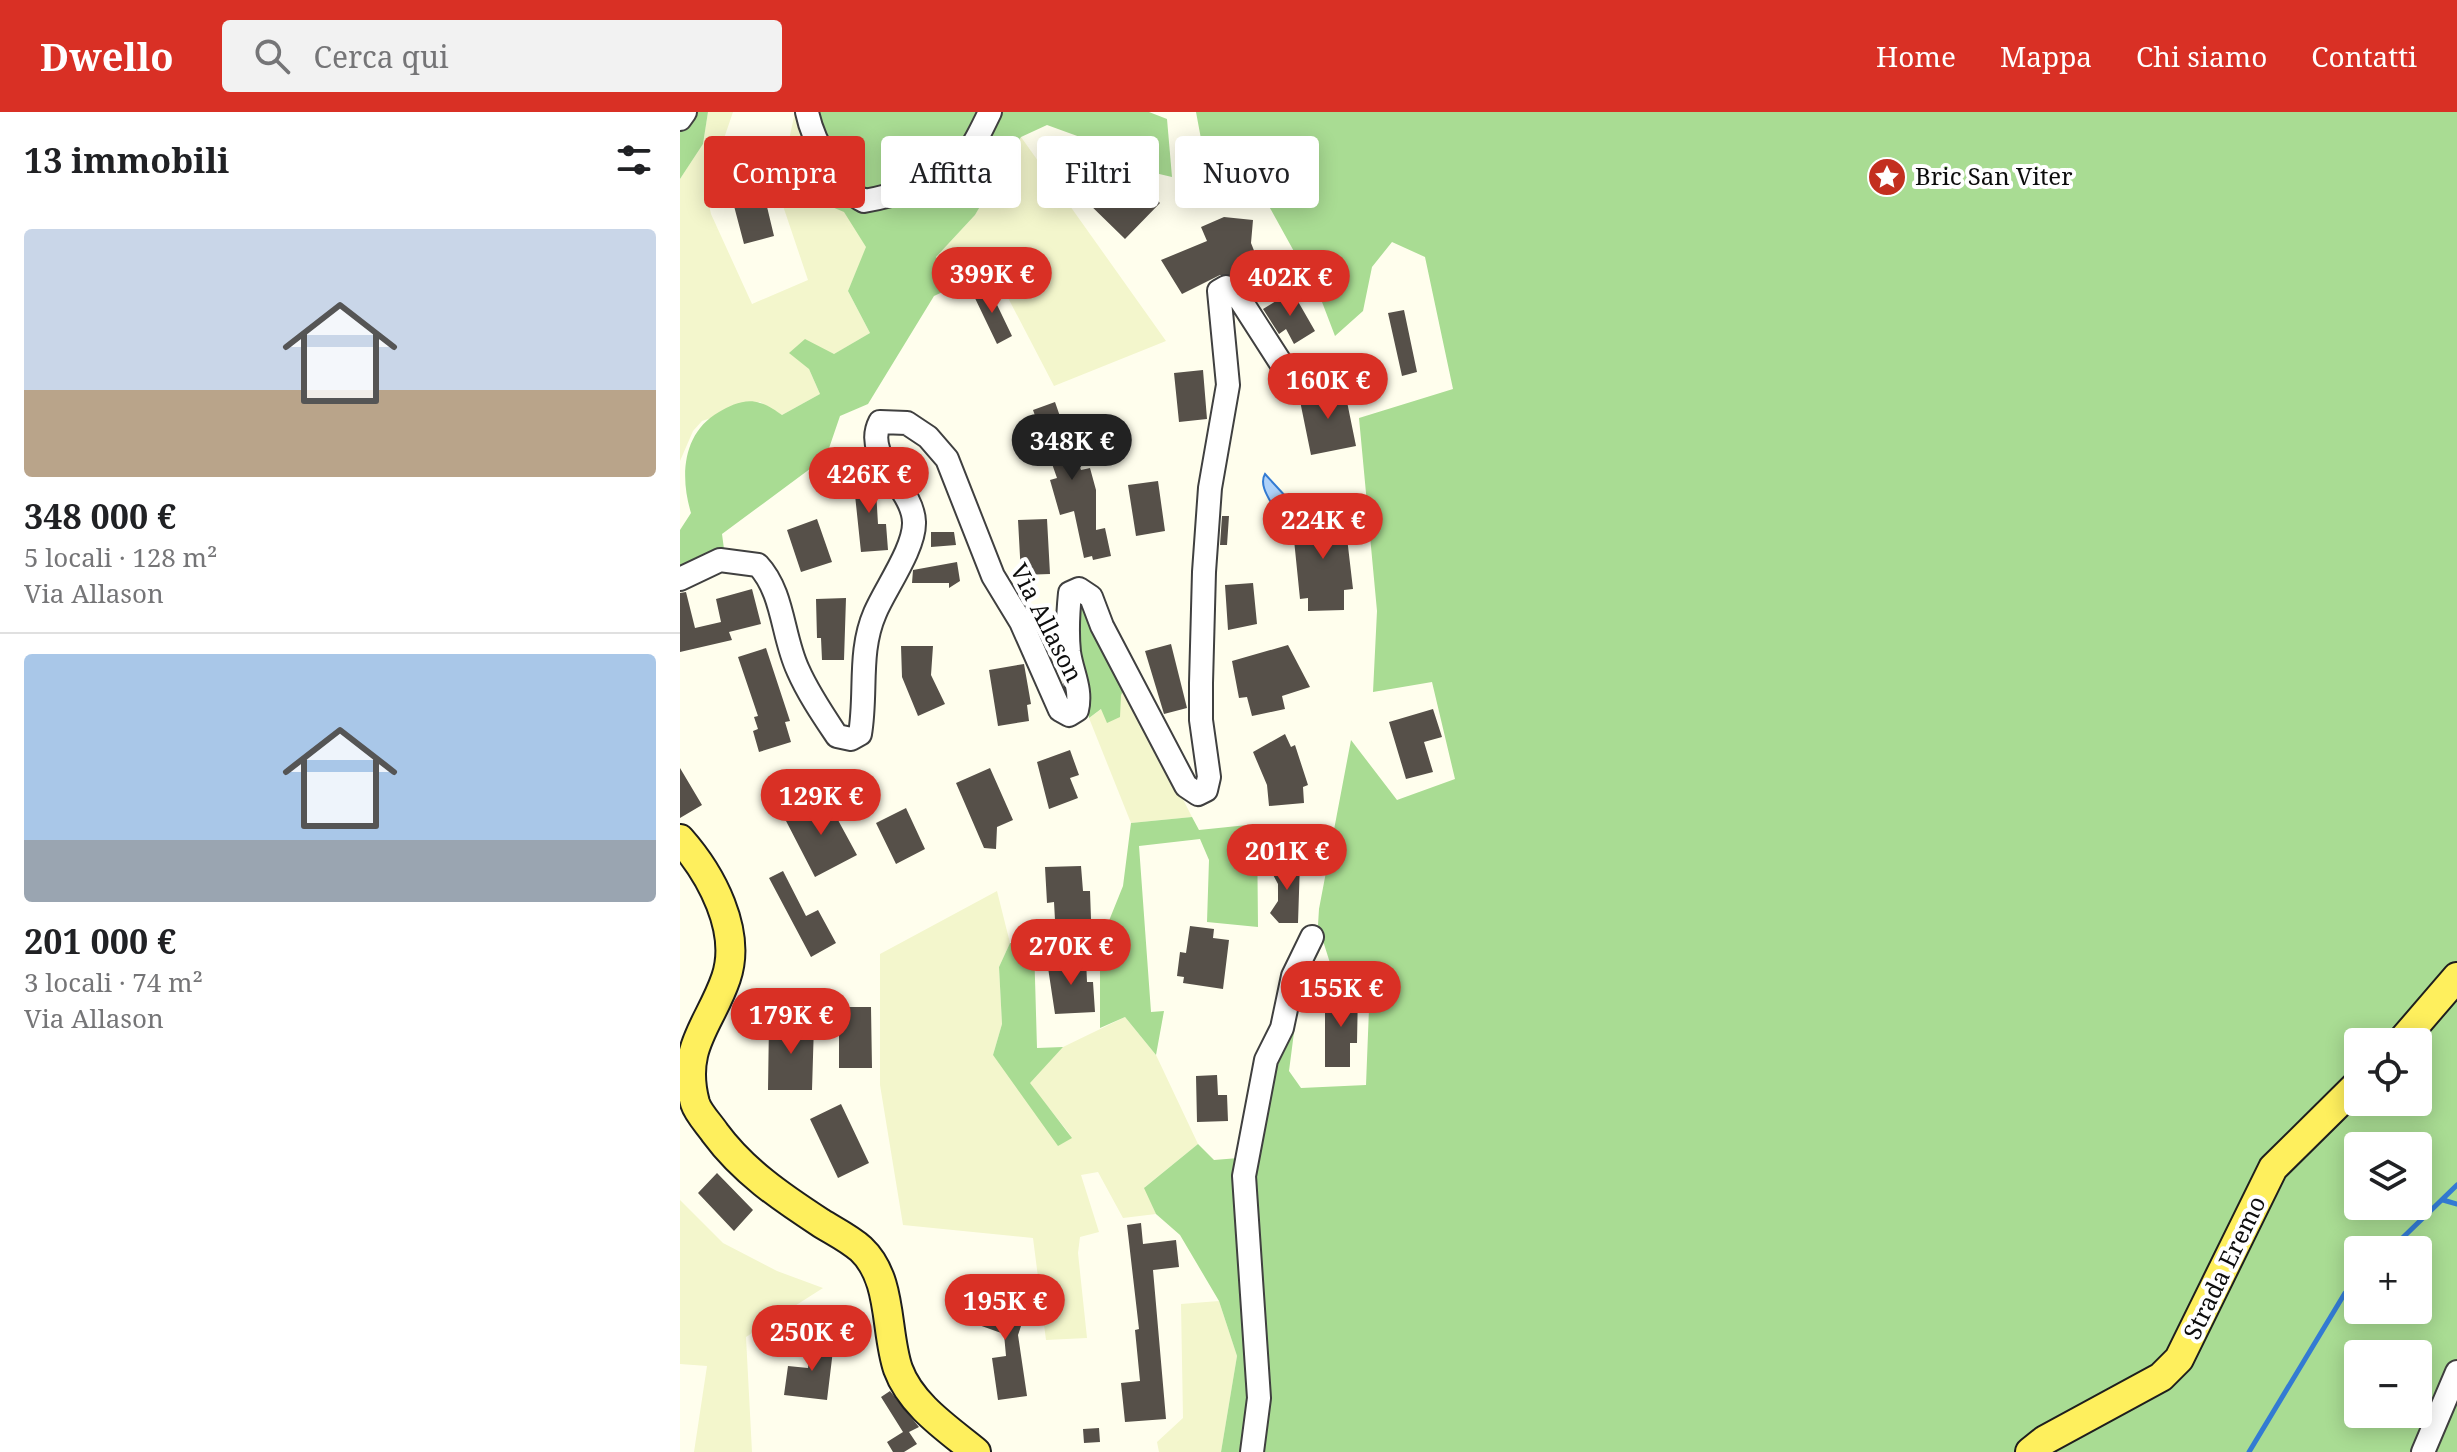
<!DOCTYPE html>
<html lang="it">
<meta charset="utf-8">
<style>
:root{--surface:#fff;--page:#f2f2f2;--text:#202124;--muted:#757577;--line:#e0e0e0;--accent:#d93025}
body{margin:0;font-family:"Noto Serif",serif;background:var(--page);color:var(--text);height:100vh;display:flex;flex-direction:column;font-size:30px;white-space:nowrap}
*{box-sizing:border-box;margin:0}
p{font-size:26px;color:var(--muted)}
.icon{flex:none;width:44px;height:44px;fill:none;stroke:currentColor;stroke-width:2;stroke-linecap:round;stroke-linejoin:round}
.map{position:relative;flex:1;overflow:hidden}
.drawer{display:flex;flex-direction:column;background:var(--surface);width:680px}
.drawer>*{flex:none}
.top-card{position:absolute;left:24px;top:24px;width:760px;height:72px;display:flex;gap:16px}
.tools{position:absolute;left:1664px;top:916px;display:grid;gap:16px}
.tools a{display:grid;place-items:center;width:88px;height:88px;border-radius:8px;background:var(--surface);box-shadow:0 4px 20px #0003;font-size:40px}
.price{position:absolute;translate:-50% -68px;padding:0 18px;border-radius:28px;background:var(--accent);color:#fff;font-size:26px;line-height:52px;filter:drop-shadow(0 2px 4px #0008)}
.price::after{content:'';position:absolute;left:50%;top:48px;width:24px;height:18px;margin-left:-12px;background:inherit;clip-path:polygon(0 0,100% 0,50% 100%)}
.price.on{background:#222;color:#fff}
ul{padding:0;list-style:none}
li{display:grid;align-content:center;gap:16px;height:424px;padding:0 24px}
li+li{border-top:2px solid var(--line)}
li span{display:grid;place-items:center;height:248px;border-radius:8px;color:#555}
li>.icon{margin-inline-start:auto}
span .icon{width:144px;height:144px;fill:#fffc;stroke-width:1}
li b{font-size:34px}
h2{display:flex;justify-content:space-between;align-items:center;height:96px;padding:0 24px;font-size:34px}
.pill{padding:0 28px;border-radius:8px;background:var(--surface);box-shadow:0 4px 20px #0003;font-size:28px;line-height:72px}
.pill.on{background:var(--accent);color:#fff}
header{display:flex;align-items:center;gap:48px;box-sizing:border-box;height:112px;padding:0 40px;background:var(--accent);color:#fff}
header strong{font-size:38px}
nav{display:flex;gap:44px;margin-inline-start:auto;font-size:28px}
.search{width:560px;height:72px;background:var(--page);display:flex;align-items:center;gap:20px;box-sizing:border-box;padding:0 28px;border-radius:8px;color:var(--muted);font-size:30px}
main{display:flex;flex:1;min-height:0}
.map>svg:first-child{display:block}
</style>
<header>
<strong>Dwello</strong>
<div class="search"><svg class="icon" aria-label="search" viewBox="0 0 24 24"><circle cx="10" cy="10" r="6"/><path d="M15 15l6 6"/></svg>Cerca qui</div>
<nav><a>Home</a><a>Mappa</a><a>Chi siamo</a><a>Contatti</a></nav>
</header>
<main>
<section class="drawer">
<h2>13 immobili<svg class="icon" aria-label="filters" viewBox="0 0 24 24"><path d="M4 7h16M4 17h16"/><circle cx="9" cy="7" r="2"/><circle cx="15" cy="17" r="2"/></svg></h2>
<ul>
<li><span style="background:linear-gradient(#c9d6e8 65%,#b9a48a 0)"><svg class="icon" aria-label="home" viewBox="0 0 24 24"><path d="M3 11l9-7 9 7M6 9v11h12V9"/></svg></span><div><b>348 000 €</b><p>5 locali · 128 m²</p><p>Via Allason</p></div></li>
<li><span style="background:linear-gradient(#a9c7e8 75%,#9aa5b1 0)"><svg class="icon" aria-label="home" viewBox="0 0 24 24"><path d="M3 11l9-7 9 7M6 9v11h12V9"/></svg></span><div><b>201 000 €</b><p>3 locali · 74 m²</p><p>Via Allason</p></div></li>
</ul>
</section>
<div class="map">
<svg width="1777" height="1340" viewBox="0 0 1777 1340">
<rect width="100%" height="100%" fill="#fffeed"/>
<path fill="#f3f6cc" d="M28 0H53L26 79 31 102 72 192 128 168 98 79 115 0H124L152 78 187 135 168 179 190 221 129 257 140 282 102 303 80 290 22 309 13 319 0 349V67L23 32Z
M341 25 486 229 374 274 313 157 269 177 256 145 295 103Z
M446 574 512 705 451 711 409 606 441 583Z
M317 779 330 831 319 855 322 912 313 943 392 1025 349 971 383 935 445 905 476 943 518 1032 465 1075 476 1102 443 1106 418 1060 401 1063 419 1120 400 1125 398 1141 407 1226 366 1228 353 1126 223 1113 200 973V842Z
M0 1088 43 1131 97 1159 143 1176 66 1225 72 1340H14L27 1254 0 1252Z
M539 1189 557 1244 541 1340H479L477 1330 503 1306 501 1192Z"/>
<path fill="#a9dc93" fill-rule="evenodd" d="M7 0H28L23 32 0 67V10Z
M131 0H469L487 7 492 65 475 61 444 41 367 13 341 25 295 103 256 145 269 177 254 184 188 292 160 304 146 345 42 422 44 437 0 458V418L11 401C0 365 2 321 39 300 51 293 66 286 80 291 88 293 96 299 102 303L140 282 129 257 109 241 125 227 154 242 190 221 168 179 186 135 164 100 152 95V78L147 72 150 61Z
M516 0H1777V1340H541L557 1244 539 1189 500 1123 476 1102 464 1076 518 1032 534 1048 571 1045 593 948 620 874 609 959 621 976 686 973 690 871 656 870 638 813 639 797 671 628 717 688 775 667 752 570 693 580 697 499 679 306 773 277 745 145 712 130 692 155 683 199 655 224 642 190 580 78 527 59ZM1678 930H1738V990H1678ZM1678 1034H1738V1094H1678ZM1678 1138H1738V1198H1678ZM1678 1242H1738V1302H1678Z
M396 490 404 496 446 574 441 583 440 605 427 611 421 597 409 606 394 514Z
M512 705 519 718 577 712 578 815 527 810 529 748 520 727 459 734 471 900 484 899 476 943 445 905 420 916V831L443 774 451 711Z
M330 831 354 832 357 936 383 935 350 971 392 1026 378 1034 313 943 322 912 319 855Z"/>
<path fill="#afd2f9" stroke="#337bd3" stroke-width="2" d="M585 362 608 387 604 397 593 394C588 385 579 372 585 362Z"/>
<g fill="none" stroke-linecap="round" stroke-linejoin="round">
<path stroke="#337bd3" stroke-width="5" d="M1763 1088 1777 1092
M1710 1138 1777 1073
M1569 1340 1665 1181 1678 1169"/>
</g>
<path fill="#565049" d="M75 30 104 34 99 58 86 57 83 78 94 124 64 132 54 94 62 92 65 42 70 43Z
M406 51 411 56 415 52 451 81 460 71 480 91 445 127 403 86 406 82 391 67Z
M544 105 573 108 571 131 581 156 559 165 540 163 502 182 481 148 527 129 521 115Z
M308 174 332 224 317 232 293 182Z
M612 179 635 219 614 232 606 217 599 222 583 197Z
M724 198 737 260 722 264 708 201Z
M523 258 527 307 499 310 494 261Z
M664 275 676 334 631 343 619 284Z
M375 290 383 313 390 310 396 327 390 329 401 358 410 356 416 378V418L425 416 431 444 413 448 412 444 404 446 394 399 380 403 370 368 377 366 353 298Z
M195 362 198 412H206L208 438 181 440 173 364Z
M478 369 485 419 456 424 448 373Z
M664 400 673 477 664 478V498L628 499V486L620 487 612 408Z
M542 404H549L547 433H540Z
M137 407 152 450 121 460 107 418Z
M367 407 370 462 341 463 338 408Z
M251 420H274L276 433 251 435Z
M277 450 280 469 269 476V471H232L233 458Z
M573 471 577 512 548 518 545 473Z
M72 477 81 512 49 520 52 528 0 540V481L6 480 15 516 41 510 36 487Z
M166 486 164 548H142L141 526H137L136 487Z
M491 532 507 596 484 602 465 539Z
M608 533 630 575 602 584 605 597 572 604 567 585 559 586 552 549Z
M221 534H253L251 563 265 592 238 604 222 565Z
M86 536 110 609 105 610 111 630 79 640 73 619 78 617 74 605 78 604 58 545Z
M344 552 351 592 347 593 349 609 318 614 309 558Z
M753 597 762 625 744 630 753 660 726 667 709 610Z
M605 622 611 635 615 633 628 673 623 675 624 691 589 694 587 673 573 640Z
M390 638 399 663 390 666 398 686 369 697 357 650Z
M0 656 22 693 0 706Z
M310 656 333 708 317 715 316 737 304 736 276 671Z
M146 686 177 743 135 765 105 707Z
M226 696 245 737 216 752 196 711Z
M601 749 620 750 618 811H599L590 801 598 789V772L591 759 594 751Z
M401 754 403 779H410L411 807 375 808 374 790 367 791 365 755Z
M103 759 126 804 138 798 156 831 131 845 89 766Z
M510 814 534 817 533 826 549 828 543 877 503 871 504 865 497 864 500 840 506 841Z
M406 847 407 870H413L415 900 375 902 367 849Z
M655 878H678L677 931H670V955H645V898H655Z
M159 895H191L192 956H159Z
M89 910 134 912 132 978H88Z
M537 963 538 983H547L548 1009 517 1010 516 964Z
M161 992 189 1051 158 1066 130 1007Z
M37 1061 73 1098 54 1119 18 1081Z
M461 1111 463 1132 496 1128 499 1155 473 1158 486 1307 445 1310 441 1271 460 1269 455 1218 459 1217 447 1113Z
M312 1171 336 1180 328 1202 343 1208 338 1223 347 1284 318 1288 312 1246 326 1244 324 1222 296 1212Z
M131 1227 154 1230 147 1288 104 1283 108 1254 128 1256Z
M210 1279 239 1315 229 1320 237 1332 224 1340H213L207 1330 223 1320 201 1285Z
M419 1316 420 1330 404 1331 403 1317Z"/>
<g fill="none" stroke-linecap="round" stroke-linejoin="round">
<defs>
<path id="minor" d="M127 0C133 29 158 76 184 89 214 84 259 69 281 48 294 35 302 16 310 0
M0 7 5 0
M0 467 40 448 78 453C104 481 102 524 118 558 128 581 143 603 157 624L171 627 180 622C187 581 178 540 195 501 205 477 235 436 234 410 233 375 182 345 200 310L227 311 248 325 267 347 313 464 341 510 380 598 389 603 397 598C402 577 392 561 389 540 387 521 388 501 390 481L399 477 411 485 422 514 506 674 518 682 526 678 529 665 521 608V571L524 460 530 376 548 273 539 179 546 175 554 178 606 259
M572 1340 579 1286 564 1064 586 948 602 916 613 864 632 825
M1743 1340 1777 1260"/>
<path id="major" d="M0 727C31 762 62 819 46 866 30 913 0 935 15 991 18 1001 29 1012 35 1021 63 1059 101 1085 141 1111 154 1119 170 1127 181 1137 213 1167 205 1219 218 1257 231 1293 268 1317 296 1340
M1721 930 1777 865
M1350 1340 1365 1328 1481 1265 1499 1247 1593 1056 1678 972"/>
</defs>
<use href="#minor" stroke="#404040" stroke-width="26"/>
<use href="#major" stroke="#1e1e1e" stroke-width="32"/>
<use href="#minor" stroke="#fff" stroke-width="22"/>
<use href="#major" stroke="#feef5d" stroke-width="28"/>
</g>
<defs>
<symbol id="sight-disc" viewBox="-11 -11 22 22"><circle r="9.5" fill="#c32f1f" stroke="#fff"/><path d="M0-6L1.8-2.2L6-1.7L2.9 1.2L3.7 5.4L0 3.3L-3.7 5.4L-2.9 1.2L-6-1.7L-1.8-2.2Z" fill="#fff"/></symbol>
</defs>
<g fill-rule="evenodd">
<use href="#sight-disc" x="1185" y="43" width="44" height="44"/>
</g>
<g text-anchor="middle" stroke-width="8" stroke-linejoin="round" paint-order="stroke">
<g font-size="24" fill="#0d0d0d" stroke="#fff" text-anchor="start">
<text x="1235" y="73">Bric San Viter</text>
</g>
<g font-size="24" fill="#0d0d0d" stroke="#fff">
<text transform="translate(366 511) rotate(63)" y="8">Via Allason</text>
<text transform="translate(1545 1156) rotate(-64)" y="8">Strada Eremo</text>
</g>
</g>
</svg>
<div class="tools">
<a><svg class="icon" aria-label="locate" viewBox="0 0 24 24"><circle cx="12" cy="12" r="6"/><path d="M12 2v4M12 18v4M2 12h4M18 12h4"/></svg></a>
<a><svg class="icon" aria-label="layers" viewBox="0 0 24 24"><path d="M12 4l9 5-9 5-9-5zM3 14l9 5 9-5"/></svg></a>
<a>+</a>
<a>−</a>
</div>
<b class="price" style="left:312px;top:203px">399K €</b>
<b class="price" style="left:610px;top:206px">402K €</b>
<b class="price" style="left:648px;top:309px">160K €</b>
<b class="price on" style="left:392px;top:370px">348K €</b>
<b class="price" style="left:189px;top:403px">426K €</b>
<b class="price" style="left:643px;top:449px">224K €</b>
<b class="price" style="left:141px;top:725px">129K €</b>
<b class="price" style="left:607px;top:780px">201K €</b>
<b class="price" style="left:391px;top:875px">270K €</b>
<b class="price" style="left:661px;top:917px">155K €</b>
<b class="price" style="left:111px;top:944px">179K €</b>
<b class="price" style="left:325px;top:1230px">195K €</b>
<b class="price" style="left:132px;top:1261px">250K €</b>
<div class="top-card">
<a class="pill on">Compra</a>
<a class="pill">Affitta</a>
<a class="pill">Filtri</a>
<a class="pill">Nuovo</a>
</div>
</div>
</main>
